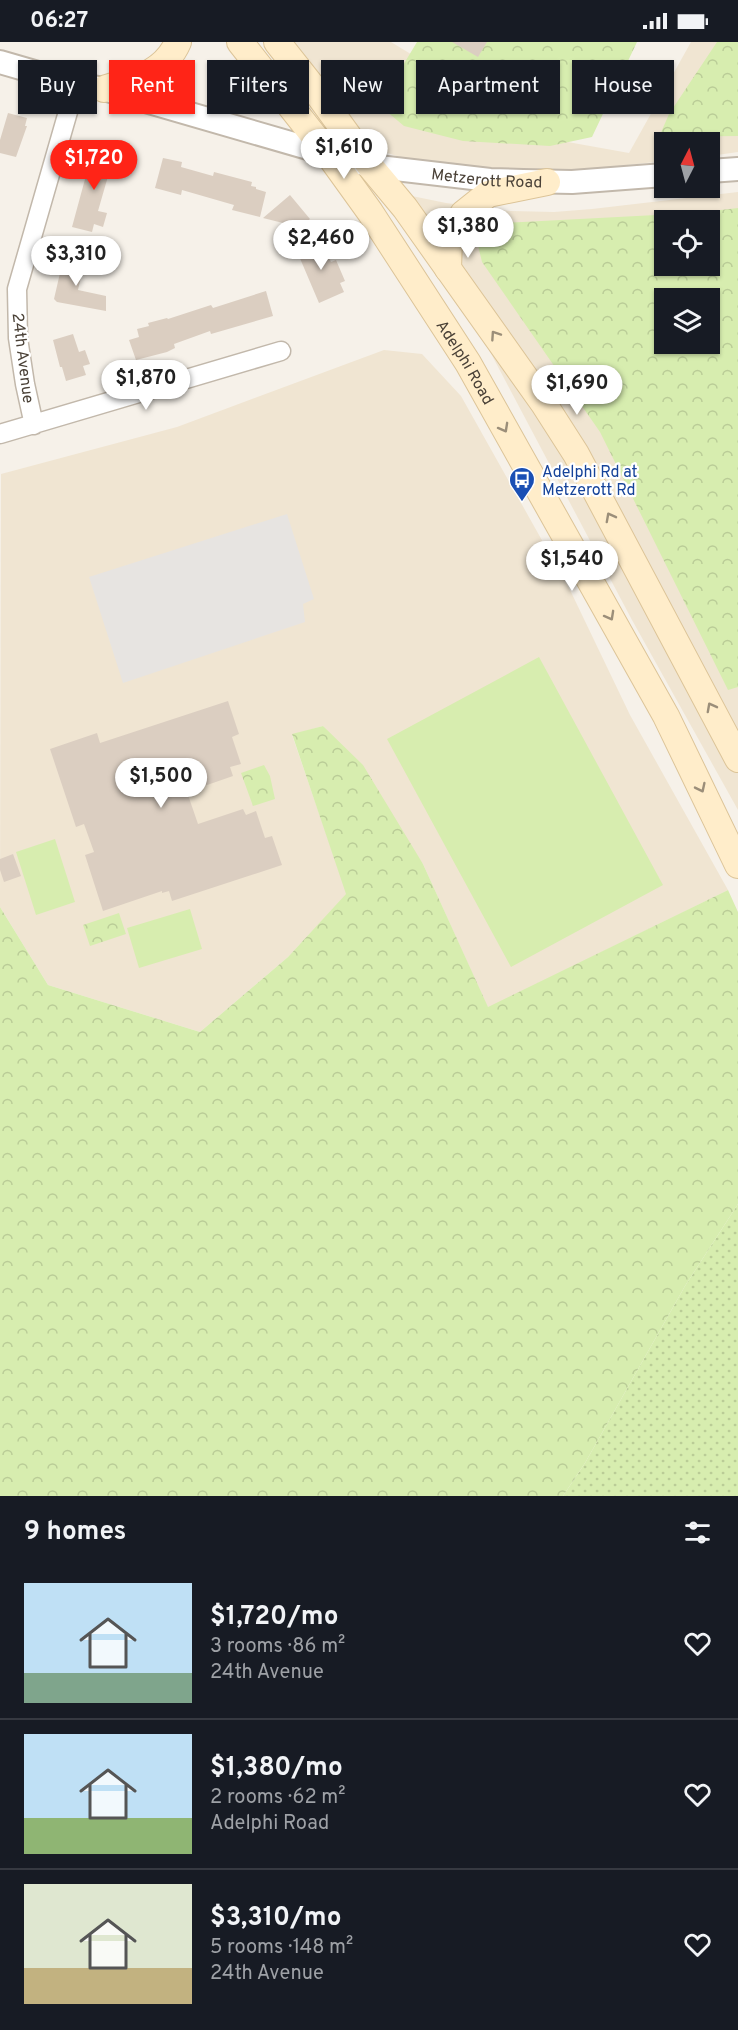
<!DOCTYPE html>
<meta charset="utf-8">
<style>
:root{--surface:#171b24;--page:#242831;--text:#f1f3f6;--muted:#9ea1a6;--line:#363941;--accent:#ff2417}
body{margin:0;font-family:Overpass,sans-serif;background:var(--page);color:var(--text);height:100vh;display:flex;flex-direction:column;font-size:22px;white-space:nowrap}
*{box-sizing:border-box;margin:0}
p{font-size:20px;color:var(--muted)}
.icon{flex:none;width:33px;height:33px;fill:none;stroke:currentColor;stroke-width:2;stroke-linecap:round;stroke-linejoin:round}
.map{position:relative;height:1454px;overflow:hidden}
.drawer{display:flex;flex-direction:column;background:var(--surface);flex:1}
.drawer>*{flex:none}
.hud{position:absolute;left:18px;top:18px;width:702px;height:54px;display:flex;gap:12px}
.needle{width:39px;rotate:6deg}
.controls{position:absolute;left:654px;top:90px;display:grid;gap:12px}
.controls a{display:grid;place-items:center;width:66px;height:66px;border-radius:0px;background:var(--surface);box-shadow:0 2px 4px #0004;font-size:30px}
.price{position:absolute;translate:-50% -51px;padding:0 14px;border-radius:21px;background:#fff;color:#222;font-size:20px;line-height:39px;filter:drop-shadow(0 2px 3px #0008)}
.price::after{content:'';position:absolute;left:50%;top:36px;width:18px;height:14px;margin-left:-9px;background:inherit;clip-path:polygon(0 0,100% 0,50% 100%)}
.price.active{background:var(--accent);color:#fff}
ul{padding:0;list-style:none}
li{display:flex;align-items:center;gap:18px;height:150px;padding:0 24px}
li+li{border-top:2px solid var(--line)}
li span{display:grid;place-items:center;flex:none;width:168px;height:120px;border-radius:0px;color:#555}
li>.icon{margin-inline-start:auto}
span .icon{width:72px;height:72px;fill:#fffc;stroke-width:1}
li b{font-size:26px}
h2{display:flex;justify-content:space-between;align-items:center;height:72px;padding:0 24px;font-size:26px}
.pill{padding:0 21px;border-radius:0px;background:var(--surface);box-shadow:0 2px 4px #0004;font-size:21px;line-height:54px}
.pill.active{background:var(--accent);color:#fff}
.status{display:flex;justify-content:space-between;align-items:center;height:42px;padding:0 30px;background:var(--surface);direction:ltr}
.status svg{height:16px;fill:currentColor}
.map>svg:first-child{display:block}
</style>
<div class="status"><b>06:27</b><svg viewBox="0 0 49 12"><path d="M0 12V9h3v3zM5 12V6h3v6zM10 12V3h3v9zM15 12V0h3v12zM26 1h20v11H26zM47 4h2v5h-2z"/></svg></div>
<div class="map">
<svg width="738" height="1454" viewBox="0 0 738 1454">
<defs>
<pattern id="grass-dots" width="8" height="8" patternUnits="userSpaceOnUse" patternTransform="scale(1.5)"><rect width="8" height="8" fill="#d7edaf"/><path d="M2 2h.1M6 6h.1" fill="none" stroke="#bacc97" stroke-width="1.8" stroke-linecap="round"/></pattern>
<pattern id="forest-crowns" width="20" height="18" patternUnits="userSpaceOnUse" patternTransform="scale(1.5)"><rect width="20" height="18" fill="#d7edaf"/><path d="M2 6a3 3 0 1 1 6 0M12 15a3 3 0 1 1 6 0" fill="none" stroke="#bacc97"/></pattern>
</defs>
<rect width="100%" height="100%" fill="#f6f1e9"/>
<path fill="#f0e5d2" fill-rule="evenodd" d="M290 0H391L551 97 629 111 691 0H738V110L710 114V100H664V119L545 132 429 122 400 115 372 106Z
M738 150V768L632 578 407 153 446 161 511 169 554 170 592 167ZM664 178H710V224H664ZM664 256H710V302H664Z
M384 308 422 312 461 354 571 550 630 673 728 848 488 966 423 822 323 684 292 693 347 852 288 915 200 990 48 943 0 865 1 432 177 385Z"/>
<path fill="url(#grass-dots)" d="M738 1162V1454H563L585 1421 685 1244Z"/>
<path fill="url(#forest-crowns)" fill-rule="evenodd" d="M417 0H637L592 95 550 104 463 99 404 84 379 63Z
M717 0H738V94L659 95 669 72Z
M738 166V645L728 648 600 390 482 220 477 199 484 182 694 171ZM664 178H710V224H664ZM664 256H710V302H664Z
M323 684 363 723 423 822 488 965 728 848 738 870V1162L685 1244 585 1421 563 1454H0V865L48 943 200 990 288 915 346 852 292 692Z
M264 723 270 734 275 757 253 764 241 731Z
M119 871 126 892 90 904 83 883Z"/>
<path fill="#d7edaf" d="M539 615 663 843 511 925 387 697Z
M55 797 75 860 36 873 16 810Z
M190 867 202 907 139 926 127 886Z"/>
<path fill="#e7e4e1" d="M287 472 314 557 303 562 305 580 123 641 89 535Z"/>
<path fill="#dbcec1" d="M452 0H487L478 15Z
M8 71 27 76 25 84H27L16 115 0 111V98Z
M94 104 115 110 98 169 107 171 103 185 94 182 92 190 72 185Z
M163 116 182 120 181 125 213 134 214 130 252 140 251 144 256 145V147L266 150 260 175 232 168 234 163 182 148 181 153 155 146Z
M290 153 310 177 288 196 279 194 283 181 263 176Z
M320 196 331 220 336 218 345 239 340 241 344 250 319 261 296 207Z
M66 214 85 217 78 248 106 254V269L57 260 54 257 63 218 65 219Z
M266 249 273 274 211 292 210 289 174 302 175 306 167 310 136 318 129 298 139 295 137 287 149 284 148 281 167 276 168 277 211 263 213 266Z
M73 292 79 310 85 308 90 322 83 324 86 333 66 339 62 325H60L53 298Z
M228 659 239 692 232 695 241 722 230 725 233 734 187 750 198 782 243 767 246 773 256 769 265 796 272 794 282 823 172 859 169 849 162 851V849L103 869 85 813 94 810 84 782 76 785 50 707 97 691 100 701Z
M13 812 21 834 4 840 0 828V817Z"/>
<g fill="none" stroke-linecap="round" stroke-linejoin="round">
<defs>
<path id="minor" d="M34 383 25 342 18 296 17 247 76 42
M0 392 281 309"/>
<g id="tertiary">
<path id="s1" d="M0 20 76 42 104 47 370 124 490 138 523 139 572 140 664 133"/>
<path d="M710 129 738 127"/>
</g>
<g id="secondary">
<path id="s2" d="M240 0 329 113 370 170 468 321 666 674 738 823"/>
<path d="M277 0 315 48 370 124 405 166 544 362 576 412 738 717"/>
<path d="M104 47C135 37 164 32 178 0"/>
<path d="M448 227 449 197 463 172 488 152 547 140"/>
</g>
</defs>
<use href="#minor" stroke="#c2b8ab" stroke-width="21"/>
<use href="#tertiary" stroke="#c2b8ab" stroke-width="26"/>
<use href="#secondary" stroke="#dcc498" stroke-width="28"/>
<use href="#minor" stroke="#fff" stroke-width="18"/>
<use href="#tertiary" stroke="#fff" stroke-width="22"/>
<use href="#secondary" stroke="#ffedca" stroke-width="26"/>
</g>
<defs><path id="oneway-chevron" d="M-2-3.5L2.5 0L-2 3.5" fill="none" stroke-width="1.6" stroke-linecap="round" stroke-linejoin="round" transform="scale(1.5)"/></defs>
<g stroke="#9b8e79">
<use href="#oneway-chevron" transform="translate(495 293) rotate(-124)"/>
<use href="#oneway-chevron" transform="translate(504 386) rotate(61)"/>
<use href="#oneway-chevron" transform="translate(610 475) rotate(-118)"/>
<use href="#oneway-chevron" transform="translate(610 574) rotate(61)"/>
<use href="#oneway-chevron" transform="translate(711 665) rotate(-118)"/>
<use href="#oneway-chevron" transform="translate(701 746) rotate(64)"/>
</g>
<defs>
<symbol id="bus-pin" viewBox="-11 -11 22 30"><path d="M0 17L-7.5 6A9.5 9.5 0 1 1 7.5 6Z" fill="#1a4fb4" stroke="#fff"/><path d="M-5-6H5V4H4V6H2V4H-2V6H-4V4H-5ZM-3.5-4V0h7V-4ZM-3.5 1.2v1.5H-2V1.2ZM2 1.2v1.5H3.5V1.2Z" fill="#fff"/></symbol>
</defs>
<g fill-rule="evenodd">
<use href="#bus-pin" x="507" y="423" width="30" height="40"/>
</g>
<g text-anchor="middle" stroke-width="4.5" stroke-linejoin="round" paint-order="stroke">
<g font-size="16" fill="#4a4137" stroke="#fff">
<text dy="6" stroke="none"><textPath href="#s1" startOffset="502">Metzerott Road</textPath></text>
<text transform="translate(24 316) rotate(83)" y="6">24th Avenue</text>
<text dy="6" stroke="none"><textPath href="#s2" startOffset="392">Adelphi Road</textPath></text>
</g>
<g font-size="16" fill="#164399" stroke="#fff" text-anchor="start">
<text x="542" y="435">Adelphi Rd at<tspan x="542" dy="18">Metzerott Rd</tspan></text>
</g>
</g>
</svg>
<div class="controls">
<a><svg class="needle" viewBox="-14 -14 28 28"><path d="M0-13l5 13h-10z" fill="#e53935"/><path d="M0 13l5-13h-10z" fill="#9ea1a6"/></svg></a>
<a><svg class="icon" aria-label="locate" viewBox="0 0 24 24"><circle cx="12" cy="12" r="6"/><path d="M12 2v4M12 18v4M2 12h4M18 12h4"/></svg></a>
<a><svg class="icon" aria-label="layers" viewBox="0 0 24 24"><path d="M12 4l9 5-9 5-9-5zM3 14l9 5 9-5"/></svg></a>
</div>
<b class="price" style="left:344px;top:138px">$1,610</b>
<b class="price active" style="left:94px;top:149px">$1,720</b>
<b class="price" style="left:468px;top:217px">$1,380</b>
<b class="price" style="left:321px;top:229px">$2,460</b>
<b class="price" style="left:76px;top:245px">$3,310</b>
<b class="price" style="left:146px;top:369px">$1,870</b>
<b class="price" style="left:577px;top:374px">$1,690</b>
<b class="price" style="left:572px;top:550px">$1,540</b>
<b class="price" style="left:161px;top:767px">$1,500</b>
<div class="hud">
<a class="pill">Buy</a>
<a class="pill active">Rent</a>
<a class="pill">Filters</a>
<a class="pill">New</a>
<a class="pill">Apartment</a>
<a class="pill">House</a>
</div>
</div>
<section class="drawer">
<h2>9 homes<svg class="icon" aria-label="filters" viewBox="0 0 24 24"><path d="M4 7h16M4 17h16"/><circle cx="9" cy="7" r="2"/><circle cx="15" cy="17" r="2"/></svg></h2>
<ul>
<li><span style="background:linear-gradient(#bfe0f5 75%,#7fa58c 0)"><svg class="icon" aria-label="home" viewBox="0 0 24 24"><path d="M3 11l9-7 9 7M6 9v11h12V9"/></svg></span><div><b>$1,720/mo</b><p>3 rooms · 86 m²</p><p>24th Avenue</p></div><svg class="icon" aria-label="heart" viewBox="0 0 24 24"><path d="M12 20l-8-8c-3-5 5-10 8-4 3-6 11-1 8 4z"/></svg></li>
<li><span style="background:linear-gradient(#bfe0f5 70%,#8fb573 0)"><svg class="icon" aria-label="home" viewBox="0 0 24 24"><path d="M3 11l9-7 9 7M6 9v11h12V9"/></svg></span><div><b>$1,380/mo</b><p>2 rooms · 62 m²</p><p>Adelphi Road</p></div><svg class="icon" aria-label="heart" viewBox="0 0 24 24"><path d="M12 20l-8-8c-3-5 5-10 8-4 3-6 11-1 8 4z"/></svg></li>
<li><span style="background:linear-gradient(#dfe7d0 70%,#c2b280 0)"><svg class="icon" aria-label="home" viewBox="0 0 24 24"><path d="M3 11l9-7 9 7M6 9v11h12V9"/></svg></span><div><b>$3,310/mo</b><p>5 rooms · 148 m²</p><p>24th Avenue</p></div><svg class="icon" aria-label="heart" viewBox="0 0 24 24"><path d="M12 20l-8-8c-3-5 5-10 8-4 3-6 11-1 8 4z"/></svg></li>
</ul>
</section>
